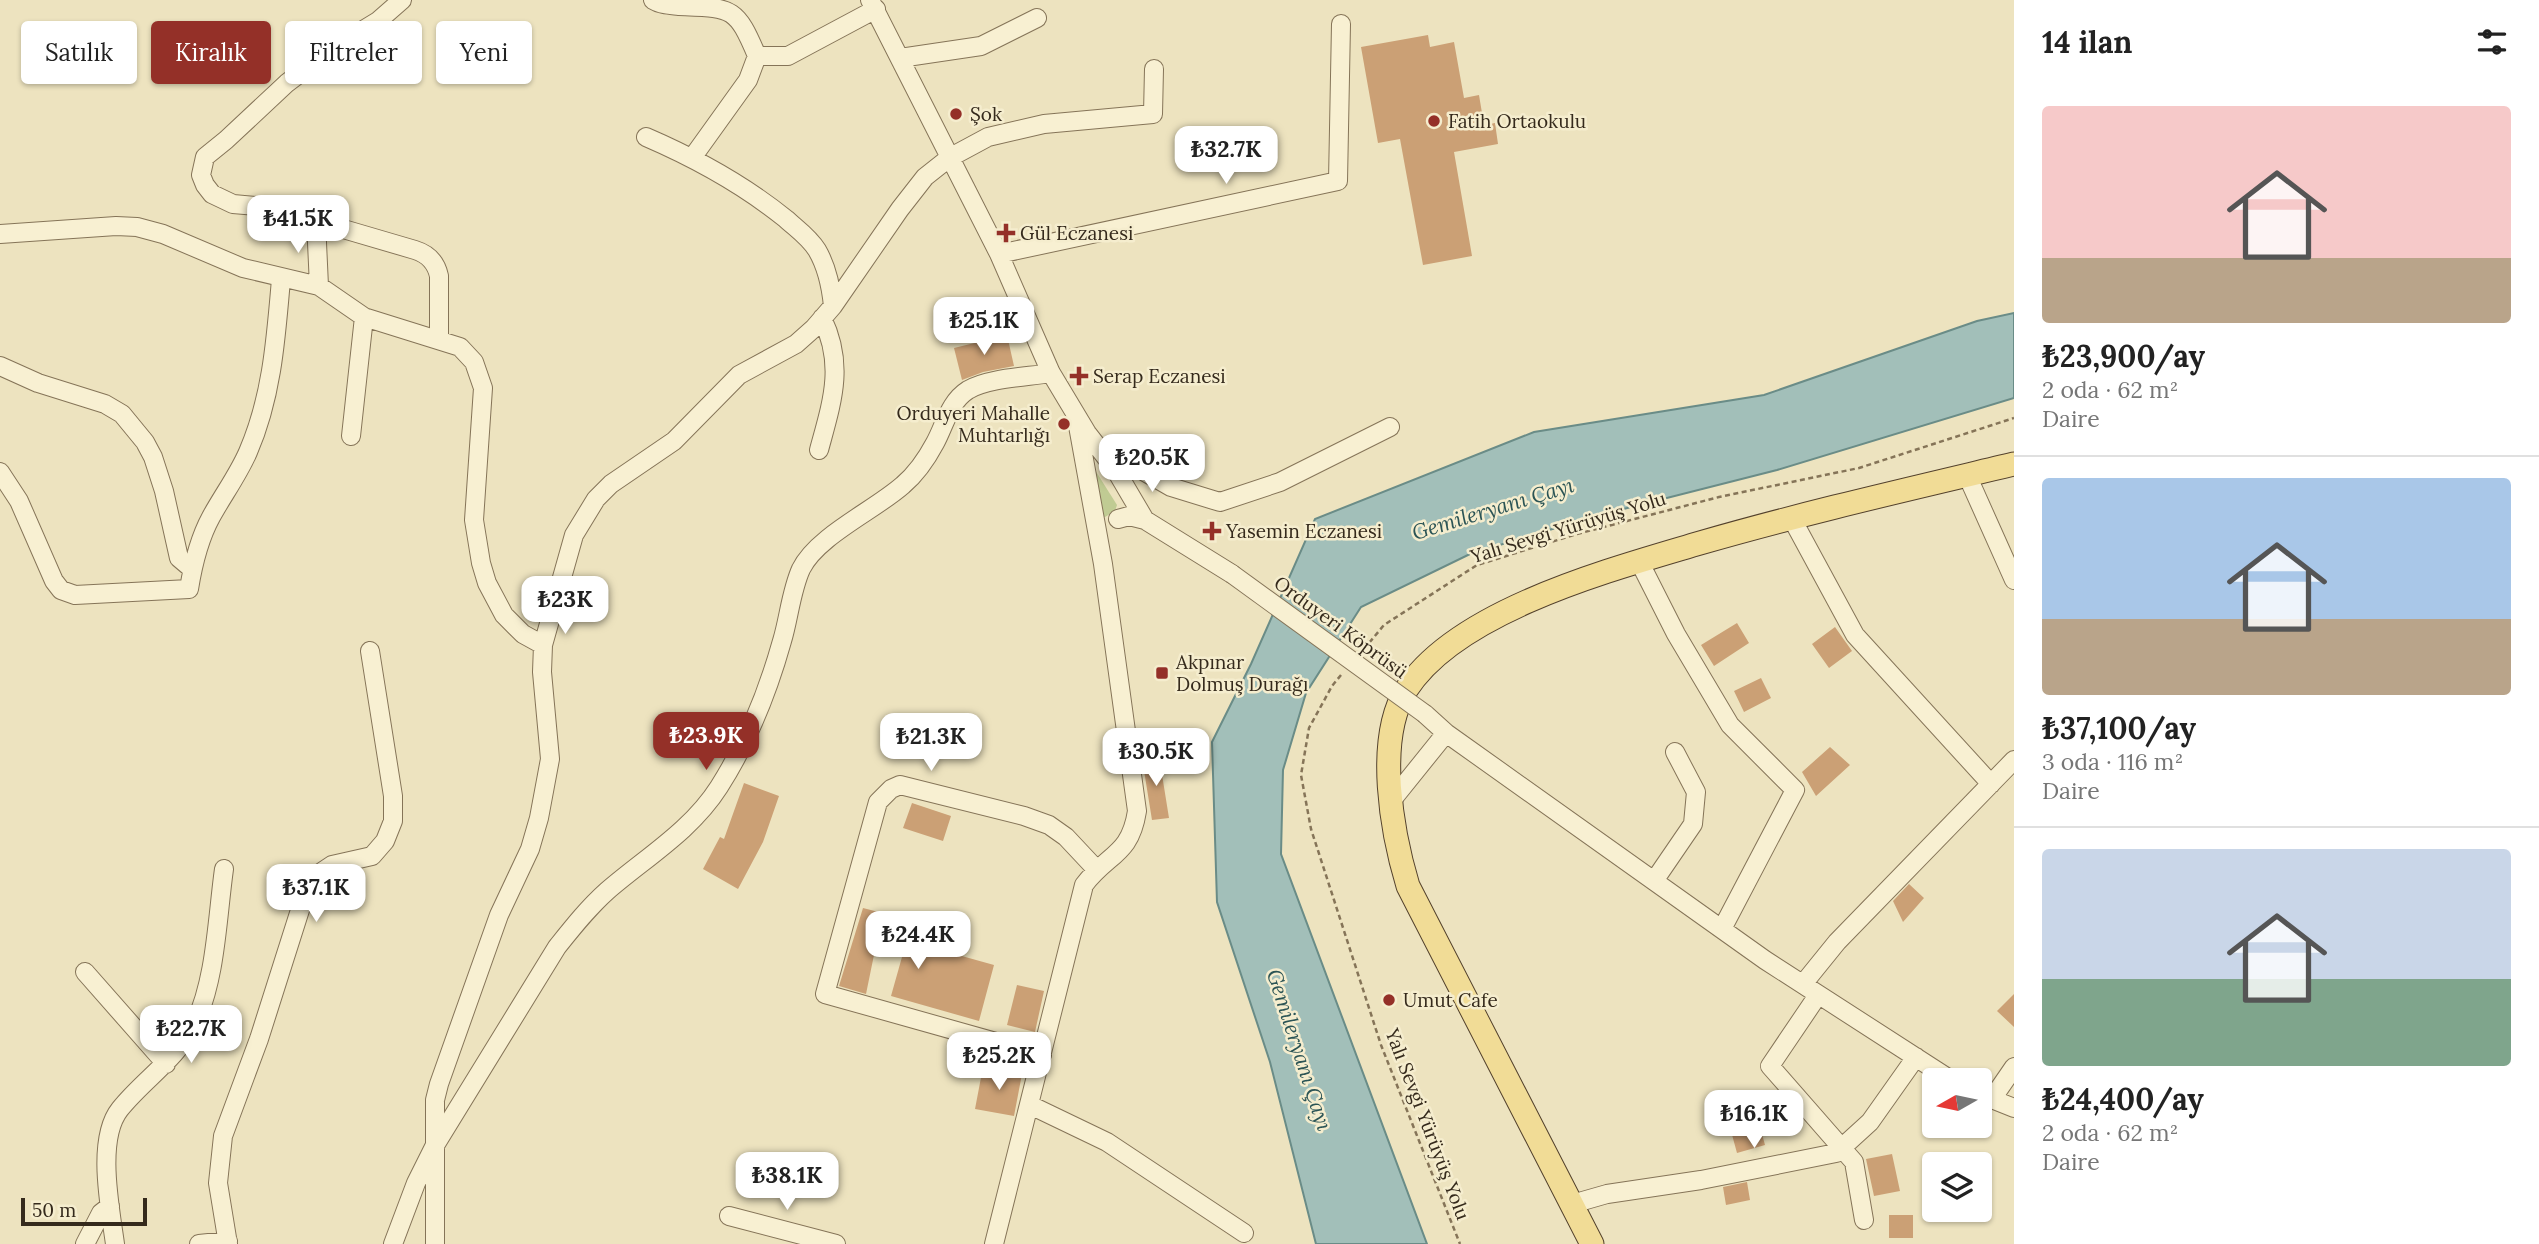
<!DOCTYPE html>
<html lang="tr">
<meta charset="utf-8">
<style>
:root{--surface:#fff;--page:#f2f2f2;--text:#222;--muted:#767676;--line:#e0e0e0;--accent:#943028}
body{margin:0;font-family:Lora,serif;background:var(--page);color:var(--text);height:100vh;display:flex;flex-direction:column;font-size:26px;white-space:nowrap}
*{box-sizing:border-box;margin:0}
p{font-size:23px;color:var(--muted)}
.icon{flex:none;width:38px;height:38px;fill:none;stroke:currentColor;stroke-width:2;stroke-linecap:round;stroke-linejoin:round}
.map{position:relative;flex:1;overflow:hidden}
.side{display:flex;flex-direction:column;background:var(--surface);width:525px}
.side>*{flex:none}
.banner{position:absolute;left:21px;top:21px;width:665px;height:63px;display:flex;gap:14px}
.needle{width:46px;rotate:261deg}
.buttons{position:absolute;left:1922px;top:1068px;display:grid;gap:14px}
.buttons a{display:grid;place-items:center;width:70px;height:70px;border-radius:7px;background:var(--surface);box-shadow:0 2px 5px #0004;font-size:35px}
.scale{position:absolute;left:21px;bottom:18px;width:126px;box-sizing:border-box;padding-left:7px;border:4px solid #352a1c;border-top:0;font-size:19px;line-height:24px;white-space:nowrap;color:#352a1c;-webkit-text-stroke:5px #f5edce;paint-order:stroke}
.price{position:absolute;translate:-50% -60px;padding:0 16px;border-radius:14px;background:#fff;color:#222;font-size:23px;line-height:46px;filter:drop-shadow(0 2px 4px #0008)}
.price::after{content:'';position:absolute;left:50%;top:42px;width:21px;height:16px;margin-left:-10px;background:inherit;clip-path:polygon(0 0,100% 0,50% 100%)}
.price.selected{background:var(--accent);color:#fff}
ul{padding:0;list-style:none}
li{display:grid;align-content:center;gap:14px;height:371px;padding:0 28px}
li+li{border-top:2px solid var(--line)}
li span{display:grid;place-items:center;height:217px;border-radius:7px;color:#555}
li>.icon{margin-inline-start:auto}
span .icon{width:126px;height:126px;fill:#fffc;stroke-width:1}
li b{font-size:30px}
h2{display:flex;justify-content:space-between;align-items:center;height:84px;padding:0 28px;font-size:30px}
.pill{padding:0 24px;border-radius:7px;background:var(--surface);box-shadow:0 2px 5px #0004;font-size:24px;line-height:63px}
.pill.selected{background:var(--accent);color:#fff}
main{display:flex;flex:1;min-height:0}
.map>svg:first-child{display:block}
</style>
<main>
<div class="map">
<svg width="2014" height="1244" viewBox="0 0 2014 1244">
<rect width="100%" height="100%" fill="#ede3bf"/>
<path fill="#c0cb93" d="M1090 462 1117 505 1115 511 1105 517 1099 515Z"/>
<path fill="#a2bfb9" stroke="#6a8c87" stroke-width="2" d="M2014 313V398L1777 470 1592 517 1470 554 1361 607 1306 693 1283 770 1281 854 1427 1244H1316L1270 1062 1217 902 1212 742 1251 664 1315 519 1534 432 1764 395 1977 321Z"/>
<path fill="#cba075" d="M1428 35 1430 47 1454 42 1464 98 1479 95 1484 125 1495 123 1498 144 1454 152 1472 256 1423 265 1400 139 1378 143 1361 47Z
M1007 335 1014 366 983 372 962 380 954 348Z
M1737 623 1749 643 1714 666 1701 645Z
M1835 627 1852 651 1829 668 1812 644Z
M1761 678 1771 698 1744 712 1734 691Z
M1830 747 1850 765 1816 796 1802 772Z
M1159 756 1169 818 1152 820 1142 758Z
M744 783 779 796 763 842 738 889 703 869 720 837 724 839Z
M912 803 951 816 943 841 903 828Z
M1909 884 1924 898 1903 922 1893 901Z
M863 908 894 916 888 939 950 957 951 953 994 965 979 1021 891 996 902 957 875 950 866 994 839 986Z
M1017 985 1044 991 1035 1032 1007 1025Z
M2014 994V1027L1997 1011Z
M983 1067 1022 1074 1014 1116 975 1109Z
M1759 1123 1765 1145 1737 1153 1731 1131Z
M1892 1154 1900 1191 1874 1196 1866 1159Z
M1747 1182 1750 1200 1726 1205 1723 1187Z
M1889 1215H1913V1238H1889Z"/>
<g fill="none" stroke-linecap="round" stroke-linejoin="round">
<defs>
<path id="minor" d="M402 0 378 21 332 49 287 83 226 140 205 157 201 175 205 185 212 194 233 204 289 209 316 221 415 250C428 254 436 262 439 276V340
M653 0C661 5 670 5 679 6 732 8 736 6 757 56H788L876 9
M870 0 999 254 1051 373 1087 433 1115 469 1145 520
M900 58 981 46 1037 18
M646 137C697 159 744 185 786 219 797 229 809 237 817 250 827 267 831 286 833 306
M692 158 748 80 757 56
M316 221 319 286
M0 234 116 226 137 227 163 234 243 268 319 286 364 317 460 347 474 362 483 388 474 520 481 563 487 583 504 615 523 634 543 645
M999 254 1338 181 1341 24
M0 366 38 383 105 404 122 414 145 442 153 457 164 491 179 558 192 569
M351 436 364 317
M819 450C832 402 845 365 822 318
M1115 469 1138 468 1171 487 1220 502 1280 482 1390 427
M0 472 19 501 54 581 61 590 75 595 189 589C193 564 199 539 211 517 223 495 238 475 248 452 272 397 276 338 281 279
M1967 475 2014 580
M1791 517 1855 635 1991 784
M1118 519 1129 516 1145 520 1232 574
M1639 561 1676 634 1730 725 1795 790 1722 929
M1425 714 1446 733 1765 960 1951 1080
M1392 800 1446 733
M1654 881 1693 824 1696 792 1675 752
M85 972 166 1064
M1803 984 1837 942 2014 760
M1818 995 1770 1066 1854 1162 1864 1220
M1042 1055 825 994 878 802 891 789 900 785 1024 816 1049 825 1066 837 1096 869
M1979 1094 2014 1108
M1992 1099 2014 1067
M1030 1105 1107 1142 1244 1233
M1572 1204 1607 1194 1701 1180 1836 1153 1870 1122 1916 1057
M729 1216 836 1244
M85 1244 101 1213 110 1206
M115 1244C110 1207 96 1139 120 1109 144 1079 176 1060 194 1025 216 980 217 919 224 869
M199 1244 228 1241
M228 1244 218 1183 223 1136 259 1039 307 888 317 875 332 865 372 856 385 841 393 821V796L370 651
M393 1244 416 1183 434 1147 557 947C573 927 588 908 607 891 645 858 691 831 719 787 747 743 768 691 782 641 789 618 791 591 801 569 817 536 875 510 903 485 916 474 927 458 935 443 945 425 949 402 968 390 988 378 1027 377 1051 373
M435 1244V1100L439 1084 499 915 530 849 539 818 550 759 542 672 543 645 574 535 596 499 611 484 674 441 739 375 796 344 814 328 833 306 900 209 925 177 949 158 988 137 1044 124 1153 114 1154 69
M994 1244 1084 885C1108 853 1130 856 1137 811L1103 564 1076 415"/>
<path id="major" d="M1592 1244 1408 886C1392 833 1375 740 1406 690 1457 610 1613 569 1700 543 1804 513 1909 489 2014 464"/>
</defs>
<use href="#minor" stroke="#857458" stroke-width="20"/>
<use href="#major" stroke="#53412c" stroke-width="25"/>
<path stroke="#857458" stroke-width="2.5" stroke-dasharray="5 3.5" stroke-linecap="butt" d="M1364 649 1384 625 1477 565 1577 534 1719 497 1859 468 2014 418
M1341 675 1332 686 1309 728 1301 775 1311 829 1381 1045 1460 1244"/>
<use href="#minor" stroke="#f8f0d2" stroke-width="18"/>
<use href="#major" stroke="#f1dc96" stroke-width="23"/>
<defs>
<path id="minor-bridge" d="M1232 574 1425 714"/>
</defs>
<use href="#minor-bridge" stroke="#857458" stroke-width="20" stroke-linecap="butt"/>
<use href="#minor-bridge" stroke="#f8f0d2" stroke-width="18"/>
</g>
<g fill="#943028" stroke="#f5edce" stroke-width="2.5">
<circle cx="956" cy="114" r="7"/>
<circle cx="1434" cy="121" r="7"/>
<path d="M1002.5 222.5h7v7h7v7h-7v7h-7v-7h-7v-7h7z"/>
<path d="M1075.5 365.5h7v7h7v7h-7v7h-7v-7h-7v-7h7z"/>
<circle cx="1064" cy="424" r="7"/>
<path d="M1208.5 520.5h7v7h7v7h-7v7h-7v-7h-7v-7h7z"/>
<rect x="1155" y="666" width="14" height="14" rx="3.5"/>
<circle cx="1389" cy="1000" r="7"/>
</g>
<g text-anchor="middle" stroke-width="5" stroke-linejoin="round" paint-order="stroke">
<g font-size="19" fill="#352a1c" stroke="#f5edce" text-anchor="start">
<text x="970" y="121">Şok</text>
<text x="1448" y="128">Fatih Ortaokulu</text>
<text x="1020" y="240">Gül Eczanesi</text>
<text x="1093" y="383">Serap Eczanesi</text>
<text x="1050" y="420" text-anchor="end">Orduyeri Mahalle<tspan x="1050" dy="22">Muhtarlığı</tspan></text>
<text x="1226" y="538">Yasemin Eczanesi</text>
<text x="1176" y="669">Akpınar<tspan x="1176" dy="22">Dolmuş Durağı</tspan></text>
<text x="1403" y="1007">Umut Cafe</text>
</g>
<g font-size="19" fill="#352a1c" stroke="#f5edce">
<text transform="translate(1568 527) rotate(-17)" y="7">Yalı Sevgi Yürüyüş Yolu</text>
<text transform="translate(1341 627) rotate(36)" y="7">Orduyeri Köprüsü</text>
<text transform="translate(1428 1124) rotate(69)" y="7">Yalı Sevgi Yürüyüş Yolu</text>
</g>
<g font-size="21" font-style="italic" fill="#2b5455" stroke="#f5edce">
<text transform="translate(1493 509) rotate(-17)" y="7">Gemileryanı Çayı</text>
<text transform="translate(1299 1050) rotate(72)" y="7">Gemileryanı Çayı</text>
</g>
</g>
</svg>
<div class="buttons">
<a><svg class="needle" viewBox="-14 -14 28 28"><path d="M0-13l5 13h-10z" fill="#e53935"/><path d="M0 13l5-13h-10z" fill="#767676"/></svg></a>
<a><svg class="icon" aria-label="layers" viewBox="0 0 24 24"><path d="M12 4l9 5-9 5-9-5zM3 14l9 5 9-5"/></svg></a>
</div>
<div class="scale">50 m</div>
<b class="price" style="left:1226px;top:186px">₺32.7K</b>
<b class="price" style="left:298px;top:255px">₺41.5K</b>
<b class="price" style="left:984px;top:357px">₺25.1K</b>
<b class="price" style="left:1152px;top:494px">₺20.5K</b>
<b class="price" style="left:565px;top:636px">₺23K</b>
<b class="price selected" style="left:706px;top:772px">₺23.9K</b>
<b class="price" style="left:931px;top:773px">₺21.3K</b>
<b class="price" style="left:1156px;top:788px">₺30.5K</b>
<b class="price" style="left:316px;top:924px">₺37.1K</b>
<b class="price" style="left:918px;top:971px">₺24.4K</b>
<b class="price" style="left:191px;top:1065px">₺22.7K</b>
<b class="price" style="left:999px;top:1092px">₺25.2K</b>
<b class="price" style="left:1754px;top:1150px">₺16.1K</b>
<b class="price" style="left:787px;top:1212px">₺38.1K</b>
<div class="banner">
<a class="pill">Satılık</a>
<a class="pill selected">Kiralık</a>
<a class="pill">Filtreler</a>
<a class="pill">Yeni</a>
</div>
</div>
<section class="side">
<h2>14 ilan<svg class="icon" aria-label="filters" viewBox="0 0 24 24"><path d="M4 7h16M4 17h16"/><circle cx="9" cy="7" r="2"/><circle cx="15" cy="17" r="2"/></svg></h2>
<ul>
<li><span style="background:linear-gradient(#f6c9c9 70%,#b9a48a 0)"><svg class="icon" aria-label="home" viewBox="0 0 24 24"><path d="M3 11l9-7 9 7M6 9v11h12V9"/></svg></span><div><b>₺23,900/ay</b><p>2 oda · 62 m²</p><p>Daire</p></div></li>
<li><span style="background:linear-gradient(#a9c7e8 65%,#b9a48a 0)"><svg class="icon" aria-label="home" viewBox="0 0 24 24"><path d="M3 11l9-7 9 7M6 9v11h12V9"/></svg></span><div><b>₺37,100/ay</b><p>3 oda · 116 m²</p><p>Daire</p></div></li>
<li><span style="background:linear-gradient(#c9d6e8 60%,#7fa58c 0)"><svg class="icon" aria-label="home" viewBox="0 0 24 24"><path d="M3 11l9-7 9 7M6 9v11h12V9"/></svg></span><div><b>₺24,400/ay</b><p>2 oda · 62 m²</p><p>Daire</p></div></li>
</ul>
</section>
</main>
